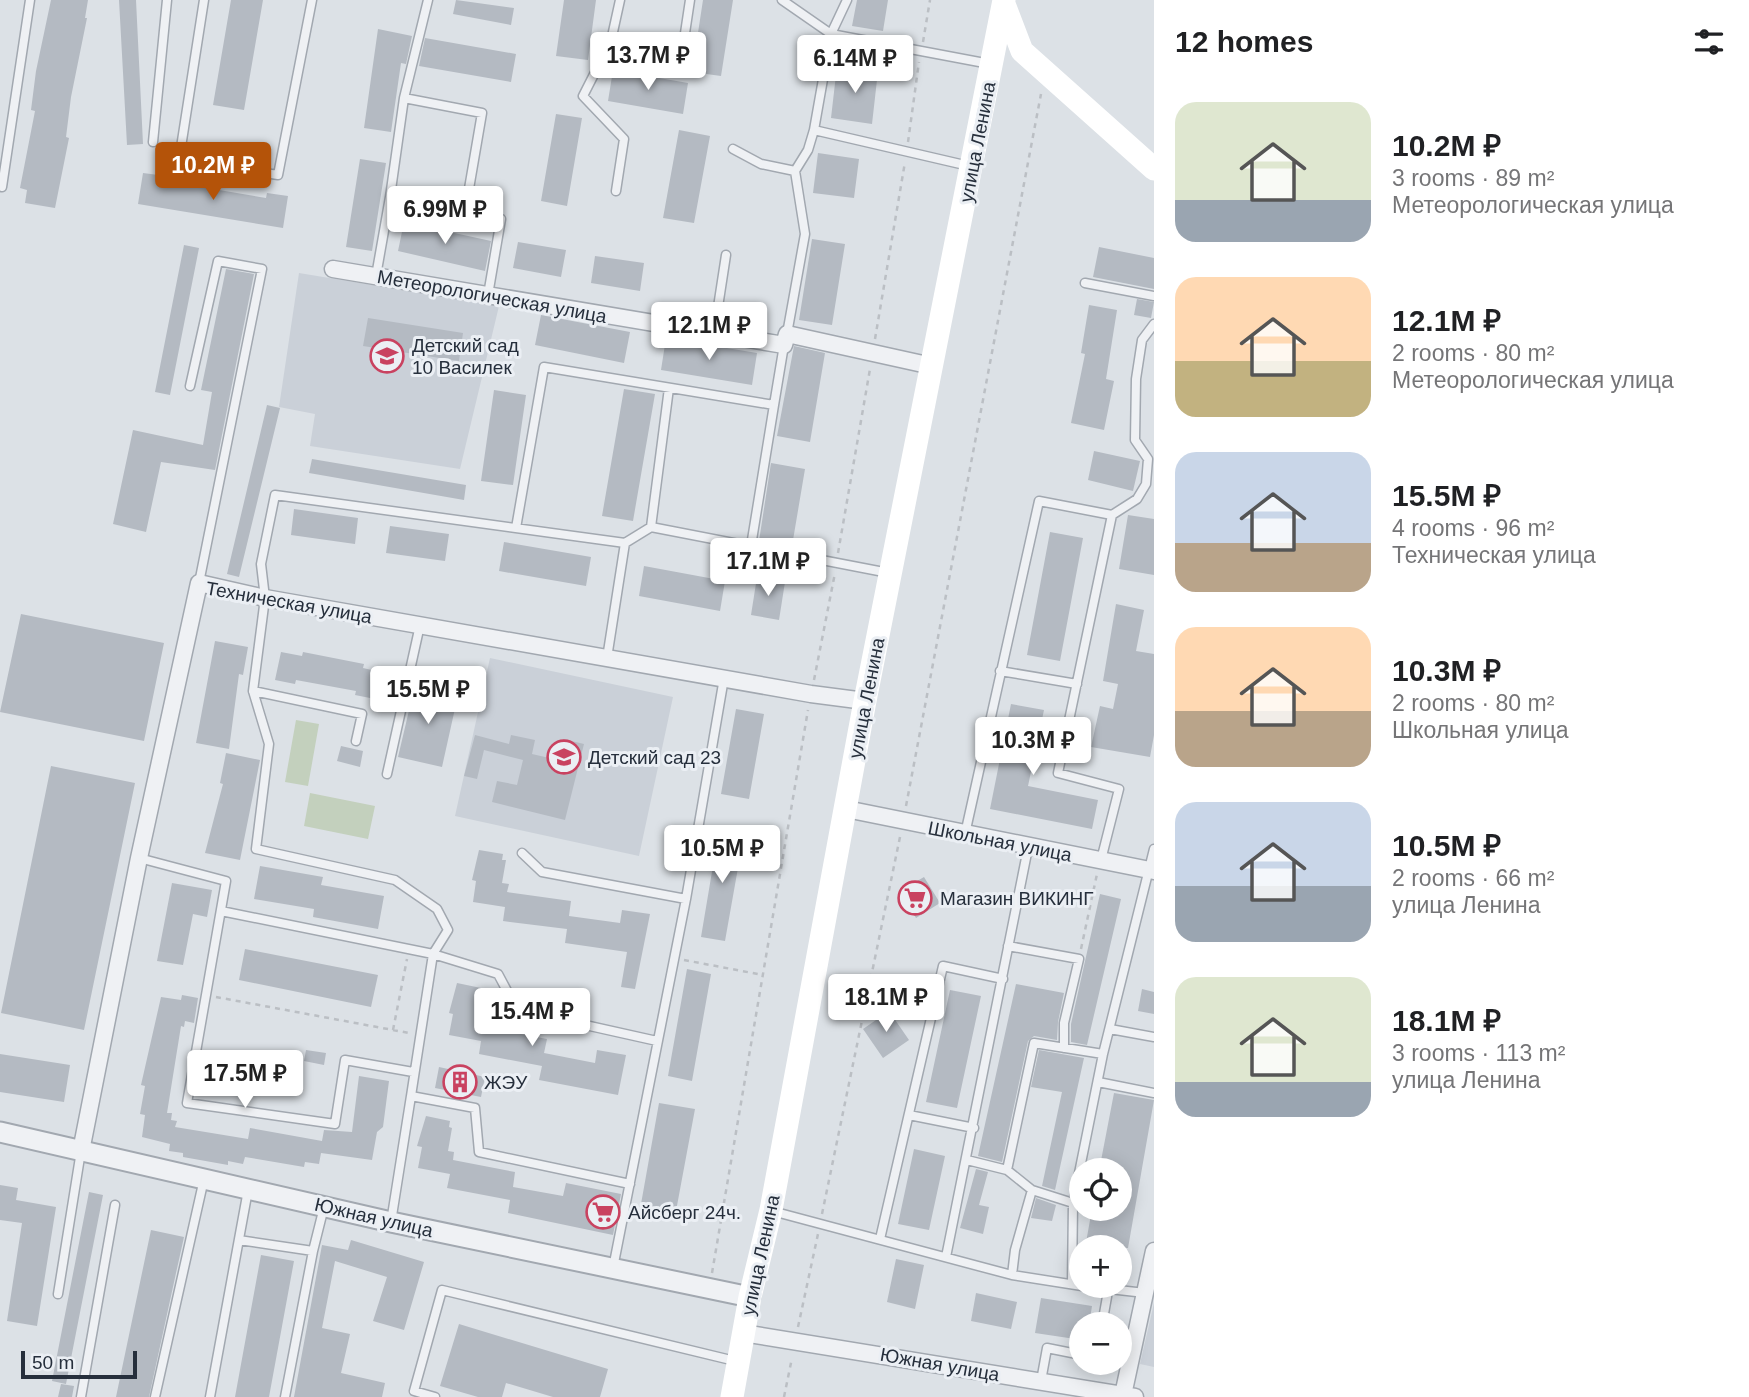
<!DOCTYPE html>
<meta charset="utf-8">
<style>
:root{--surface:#fff;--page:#f6f6f6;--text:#202124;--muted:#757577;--accent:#b45309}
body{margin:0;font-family:Arial,sans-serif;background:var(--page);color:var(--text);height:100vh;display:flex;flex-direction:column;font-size:26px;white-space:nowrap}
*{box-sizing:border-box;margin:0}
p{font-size:23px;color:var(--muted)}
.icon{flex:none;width:38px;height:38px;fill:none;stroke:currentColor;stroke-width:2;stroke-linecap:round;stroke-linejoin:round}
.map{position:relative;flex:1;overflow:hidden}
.details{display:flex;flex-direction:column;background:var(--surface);width:595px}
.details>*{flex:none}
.fabs{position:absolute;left:1069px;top:1158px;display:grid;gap:14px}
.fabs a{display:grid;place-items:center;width:63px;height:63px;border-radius:50%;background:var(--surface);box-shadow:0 4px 18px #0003;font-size:35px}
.scale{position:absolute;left:21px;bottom:18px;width:116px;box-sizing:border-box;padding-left:7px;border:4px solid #262f3c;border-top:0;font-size:19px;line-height:24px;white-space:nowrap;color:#262f3c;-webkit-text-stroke:5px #ebeff4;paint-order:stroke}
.price{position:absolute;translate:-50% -60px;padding:0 16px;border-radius:7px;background:#fff;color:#222;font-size:23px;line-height:46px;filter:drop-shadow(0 2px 4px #0008)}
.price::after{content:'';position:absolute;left:50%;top:42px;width:21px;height:16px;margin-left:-10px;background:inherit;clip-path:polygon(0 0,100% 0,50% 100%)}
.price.current{background:var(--accent);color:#fff}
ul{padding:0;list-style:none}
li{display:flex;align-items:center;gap:21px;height:175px;padding:0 21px}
li span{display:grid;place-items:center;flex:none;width:196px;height:140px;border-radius:21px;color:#555}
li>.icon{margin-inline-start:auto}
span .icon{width:84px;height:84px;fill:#fffc;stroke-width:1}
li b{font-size:30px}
h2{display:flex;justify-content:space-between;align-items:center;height:84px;padding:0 21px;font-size:30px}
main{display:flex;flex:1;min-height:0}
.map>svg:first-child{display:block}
</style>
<main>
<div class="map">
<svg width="1154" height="1397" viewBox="0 0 1154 1397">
<rect width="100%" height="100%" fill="#dce1e6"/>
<path fill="#cad0d8" d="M299 273 499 306 460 469 310 446 315 414 279 407Z
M490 658 673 697 639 856 455 816Z
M1154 1303V1367L1140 1364Z"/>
<path fill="#c3d0bd" d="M296 720 319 724 308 786 285 782Z
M310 793 375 806 368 839 304 826Z"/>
<path fill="#b4bac2" d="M51 0H88L85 18H87L71 97 66 137 69 138 55 208 25 203 27 190 20 188 35 111 31 110 36 71Z
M119 0H136L143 144 127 145Z
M231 0H263L244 110 213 105Z
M456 0 514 8 511 25 453 14Z
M564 0H596L588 60 556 56Z
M703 0H733L721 76 692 72Z
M857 0H888L883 31 852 26Z
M378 29 412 36 406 64 401 63 391 132 364 128Z
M425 38 516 54 511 82 419 66Z
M837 66 878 71 872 124 831 118Z
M613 70 688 83 683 114 608 101Z
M556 114 582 118 567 206 541 201Z
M679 130 710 136 694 223 663 218Z
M818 153 859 159 854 198 813 193Z
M360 159 386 163 372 251 346 247Z
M143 173 166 176V181L266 198 267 193 288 196 283 228 138 204Z
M404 222 491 241 485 271 398 251Z
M812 239 845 244 832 325 799 320Z
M518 242 566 250 561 277 513 268Z
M184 245 199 248 170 395 155 392Z
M1099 247 1154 258V289L1093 277Z
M595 256 644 263 640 291 591 283Z
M226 269 254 274 215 470 161 462 146 532 113 524 133 430 203 445 212 392 201 390Z
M1137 299 1154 302 1151 318 1134 315Z
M1089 305 1117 310 1106 379 1114 381 1104 430 1071 423 1085 354 1081 353Z
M541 315 630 332 624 363 535 345Z
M368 318 463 333 459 361 363 346Z
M666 338 757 353 752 385 661 370Z
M794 346 825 353 810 442 777 436Z
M624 389 655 394 633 521 602 516Z
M494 390 526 395 513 485 481 481Z
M267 405 280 408 239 577 227 574Z
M1094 451 1140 461 1133 491 1088 480Z
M312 459 466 485 464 500 309 473Z
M771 463 805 469 792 546 759 541Z
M294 509 358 518 355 544 291 535Z
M1128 515 1154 519V575L1119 569Z
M390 526 449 534 445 561 386 553Z
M1050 532 1083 538 1060 661 1027 655Z
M504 542 591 557 586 586 499 571Z
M644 566 725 581 720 611 639 596Z
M757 577 785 582 779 620 751 615Z
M1116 604 1144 610 1136 651 1154 654V735L1150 757 1091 747 1100 706 1113 709 1118 684 1103 681Z
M21 614 164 643 144 741 0 712Z
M215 641 248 647 243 675 239 674 229 749 196 743Z
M281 652 302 656 303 652 364 664 363 668 380 672 375 699 355 695 356 691 296 680 295 684 275 680Z
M415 685 458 695 442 767 398 757Z
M1011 704 1044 710 1028 786 1098 800 1092 829 990 809Z
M736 709 764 714 749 799 721 794Z
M475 735 509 744 511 735 535 740 532 754 558 760 563 739 584 744 565 820 492 802 497 781 517 785 523 760 484 750 477 779 464 776Z
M341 746 363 751 360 767 337 761Z
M226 753 260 760 240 860 205 853 223 784 220 783Z
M51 766 135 783 84 1030 1 1013Z
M719 830 744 834 725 941 701 937Z
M479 850 503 854 502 860H506L502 883 509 884 507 892 571 901 569 916 620 923 622 910 650 914 635 989 621 987 627 952 565 943 567 929 503 921 505 907 473 902 476 881 472 880Z
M260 866 323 877 321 885 384 896 378 929 313 917 314 909 254 899Z
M924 877 940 903 916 918 900 891Z
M172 883 212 890 207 917 193 914 183 965 157 961Z
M1100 894 1121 899 1087 1045 1071 1042V1024Z
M245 949 378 975 371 1007 239 980Z
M687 969 711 974 692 1081 668 1076Z
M457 983 481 988 480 994 484 995 479 1017 486 1018 484 1027 547 1039 544 1053 595 1063 597 1050 626 1055 618 1095 539 1080 542 1066 479 1054 481 1041 449 1035 453 1014 449 1013Z
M1016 984 1064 993 1058 1022 1057 1040 1034 1036 1028 1041 1002 1162 978 1156Z
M1142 989 1154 992V1014L1138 1011Z
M950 990 981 996 957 1108 926 1102Z
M182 995 198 998 194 1023 185 1021 184 1027 181 1026 167 1113H172L171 1120 177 1121 175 1127 248 1139 250 1128 322 1141 324 1130 352 1132 359 1076 389 1081 383 1127 377 1132 372 1160 321 1153 319 1164 305 1162 304 1167 245 1157 243 1164 228 1161V1165L183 1157V1153L169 1151 170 1144 142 1137 145 1115 140 1114 145 1086 141 1085 161 997 181 1000Z
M889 1011 909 1040 883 1058 863 1029Z
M306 1050 326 1053 324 1065 304 1061Z
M1039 1050 1084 1058 1055 1190 1042 1186 1062 1092 1031 1087Z
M0 1054 70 1065 64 1102 0 1092Z
M439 1067 485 1077 481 1097 435 1088Z
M1114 1093 1154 1100 1128 1248H1085L1092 1209H1120V1171H1099Z
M659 1103 695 1109 676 1211 641 1204Z
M426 1116 450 1121 449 1127 452 1128 448 1151 454 1152 453 1160 515 1172 513 1187 563 1196 566 1183 621 1194 613 1235 508 1213 510 1200 447 1188 450 1174 418 1168 422 1147 417 1146Z
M914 1149 945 1156 929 1230 898 1224Z
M976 1169 988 1172 979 1205 989 1207 983 1234 960 1228Z
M0 1185 18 1188 16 1200 56 1207 37 1326 7 1321 22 1223 0 1220Z
M89 1192 103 1195 66 1384 52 1381Z
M1036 1198 1056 1205 1052 1221 1031 1218Z
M151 1230 184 1237 176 1273 149 1397H116Z
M351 1240 424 1262 404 1330 373 1321 387 1277 335 1261 322 1328 350 1334 341 1373 385 1383 382 1397H294L322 1245 348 1250Z
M261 1255 294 1261 269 1397H235Z
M896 1259 924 1265 915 1309 887 1302Z
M976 1293 1017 1302 1011 1329 971 1321Z
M1041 1298 1092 1306 1089 1325H1082V1340L1035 1333Z
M459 1324 608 1369 600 1397H553L506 1383 502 1397H478L440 1386Z
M61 1384 74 1386 72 1397H58Z"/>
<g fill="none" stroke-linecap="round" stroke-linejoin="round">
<defs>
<path id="service" d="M204 0 179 160 278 175 312 0
M428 0 404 98 390 197 501 219 488 295
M620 0 611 41 682 53 690 0
M782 0 831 34 990 64
M611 41 583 96 624 139 616 191
M404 98 482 113 465 212
M814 130 831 34 847 0
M153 142 167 0
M733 149 761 164 795 171 808 150 814 130 969 166
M2 187 30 0
M376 276 390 197
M1085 283 1154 296
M714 333 726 255
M787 334 805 234 795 171
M190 386 218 261 262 269 199 583
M774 405 784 345
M1112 515 1137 499 1146 484 1148 459 1135 440 1136 379 1142 340 1154 324
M651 527 669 388
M516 528 544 367 774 405 751 546
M625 543 651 527 889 573
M1000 671 1077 684
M253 691 362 714 356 741
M387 774 420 625
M965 834 1039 501 1112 515 1058 773 1119 789 1101 860
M522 853 542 872 686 899
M139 858 226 881 187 1103 335 1124 345 1060 413 1072
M221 911 433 954 498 974 514 1004 545 1016 657 1041
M1008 946 1079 959 1064 1023V1048
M1110 1029 1154 1037
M1098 1082 1154 1093
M411 1096 433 954 448 930 437 909 395 880 256 849 269 744 253 691 265 598 261 564 275 495 625 543 607 658
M909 1115 974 1128
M967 1160 1007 1170 1032 1190 1073 1203
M1007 1170 1034 1043 1103 1054
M772 1211 1012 1275 1082 1286
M391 1222 411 1096 475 1108 479 1152 630 1184
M880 1239 943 966 1003 979
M239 1240 313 1251 324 1207
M946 1257 1028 848
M613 1268 686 899 724 678
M1012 1275 1015 1250 1032 1190
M1072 1284 1073 1203 1103 1054 1154 849
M1083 1286 1145 1293
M58 1294 81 1151
M1102 1325 1108 1291
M1041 1381 1047 1348 1082 1355
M81 1397 115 1205
M155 1397 204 1179
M210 1397 248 1190
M285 1397 313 1251
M435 1397 414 1391 442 1290 735 1361"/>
<path id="minor" d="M333 269 784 345 787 334 932 366
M846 809 1154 871
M81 1151 139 858 199 583 265 598 811 694 865 701
M743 1333 1135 1397
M1123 1395 1154 1251"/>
<path id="tertiary" d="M0 1132 391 1222 750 1297"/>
</defs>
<use href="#service" stroke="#a2a8b0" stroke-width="11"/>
<use href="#minor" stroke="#a2a8b0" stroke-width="19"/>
<use href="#tertiary" stroke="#a2a8b0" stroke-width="23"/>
<path stroke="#bbbfc4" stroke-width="2.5" stroke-dasharray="5 5" stroke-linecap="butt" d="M923 42 930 0
M908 142 919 62
M875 339 905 162
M838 553 870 369
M814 680 835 573
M906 806 1041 94
M1081 949 1097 874
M684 960 763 975
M216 997 409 1033
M393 1030 407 959
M822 1214 900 837
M712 1273 808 710
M798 1327 818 1234
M784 1397 792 1358"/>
<use href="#service" stroke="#eff1f4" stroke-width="8"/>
<use href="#minor" stroke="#eff1f4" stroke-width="16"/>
<use href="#tertiary" stroke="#eff1f4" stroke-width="19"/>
<path stroke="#fff" stroke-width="23" d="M1004 4 1022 51 1154 169
M732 1397 750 1297 771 1210 865 701 1004 0"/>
</g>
<defs>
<symbol id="school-ring" viewBox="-11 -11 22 22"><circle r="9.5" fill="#ebeff4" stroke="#c94260" stroke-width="1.5"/><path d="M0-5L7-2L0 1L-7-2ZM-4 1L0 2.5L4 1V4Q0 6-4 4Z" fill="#c94260"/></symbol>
<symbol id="supermarket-ring" viewBox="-11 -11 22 22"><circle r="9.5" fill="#ebeff4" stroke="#c94260" stroke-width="1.5"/><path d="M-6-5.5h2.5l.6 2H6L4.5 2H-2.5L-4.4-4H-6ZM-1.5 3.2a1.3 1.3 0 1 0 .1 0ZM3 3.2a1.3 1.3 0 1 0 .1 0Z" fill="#c94260"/></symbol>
<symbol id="building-ring" viewBox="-11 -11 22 22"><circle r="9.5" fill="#ebeff4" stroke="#c94260" stroke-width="1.5"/><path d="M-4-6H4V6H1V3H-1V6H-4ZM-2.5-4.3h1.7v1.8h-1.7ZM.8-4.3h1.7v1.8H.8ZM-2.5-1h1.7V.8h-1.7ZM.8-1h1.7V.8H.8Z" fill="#c94260"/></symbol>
</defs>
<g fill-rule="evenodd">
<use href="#school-ring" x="368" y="337" width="38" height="38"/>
<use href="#school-ring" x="545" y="738" width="38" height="38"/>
<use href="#supermarket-ring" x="896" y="879" width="38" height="38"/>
<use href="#building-ring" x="441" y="1063" width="38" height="38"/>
<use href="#supermarket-ring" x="584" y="1193" width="38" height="38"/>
</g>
<g text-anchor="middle" stroke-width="6" stroke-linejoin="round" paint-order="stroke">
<g font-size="19" fill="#262f3c" stroke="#ebeff4">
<text transform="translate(977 142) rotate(-79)" y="7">улица Ленина</text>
<text transform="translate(492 296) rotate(10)" y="7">Метеорологическая улица</text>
<text transform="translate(289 602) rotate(10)" y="7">Техническая улица</text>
<text transform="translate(866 698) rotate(-79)" y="7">улица Ленина</text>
<text transform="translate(1000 841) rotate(11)" y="7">Школьная улица</text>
<text transform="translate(374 1217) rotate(13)" y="7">Южная улица</text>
<text transform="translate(760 1255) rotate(-78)" y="7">улица Ленина</text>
<text transform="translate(940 1364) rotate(10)" y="7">Южная улица</text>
</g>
<g font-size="19" fill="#262f3c" stroke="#ebeff4" text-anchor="start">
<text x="412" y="352">Детский сад<tspan x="412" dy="22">10 Василек</tspan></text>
<text x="588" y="764">Детский сад 23</text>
<text x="940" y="905">Магазин ВИКИНГ</text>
<text x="484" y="1089">ЖЭУ</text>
<text x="628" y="1219">Айсберг 24ч.</text>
</g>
</g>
</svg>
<div class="fabs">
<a><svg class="icon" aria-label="locate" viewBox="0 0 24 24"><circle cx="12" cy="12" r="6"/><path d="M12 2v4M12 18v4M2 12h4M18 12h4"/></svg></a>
<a>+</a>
<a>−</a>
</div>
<div class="scale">50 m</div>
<b class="price" style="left:648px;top:92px">13.7M ₽</b>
<b class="price" style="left:855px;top:95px">6.14M ₽</b>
<b class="price current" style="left:213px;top:202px">10.2M ₽</b>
<b class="price" style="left:445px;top:246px">6.99M ₽</b>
<b class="price" style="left:709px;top:362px">12.1M ₽</b>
<b class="price" style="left:768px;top:598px">17.1M ₽</b>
<b class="price" style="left:428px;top:726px">15.5M ₽</b>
<b class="price" style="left:1033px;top:777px">10.3M ₽</b>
<b class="price" style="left:722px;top:885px">10.5M ₽</b>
<b class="price" style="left:886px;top:1034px">18.1M ₽</b>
<b class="price" style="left:532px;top:1048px">15.4M ₽</b>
<b class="price" style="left:245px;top:1110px">17.5M ₽</b>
</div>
<section class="details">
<h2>12 homes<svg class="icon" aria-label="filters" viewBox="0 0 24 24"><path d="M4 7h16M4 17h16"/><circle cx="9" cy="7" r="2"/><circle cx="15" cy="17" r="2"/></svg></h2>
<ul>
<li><span style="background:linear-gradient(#dfe7d0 70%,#9aa5b1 0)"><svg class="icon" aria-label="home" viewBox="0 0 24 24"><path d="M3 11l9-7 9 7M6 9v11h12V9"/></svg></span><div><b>10.2M ₽</b><p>3 rooms · 89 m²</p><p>Метеорологическая улица</p></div></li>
<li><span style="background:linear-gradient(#ffd9b3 60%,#c2b280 0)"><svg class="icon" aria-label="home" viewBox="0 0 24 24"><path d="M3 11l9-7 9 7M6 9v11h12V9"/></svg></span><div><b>12.1M ₽</b><p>2 rooms · 80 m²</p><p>Метеорологическая улица</p></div></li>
<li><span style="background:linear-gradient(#c9d6e8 65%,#b9a48a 0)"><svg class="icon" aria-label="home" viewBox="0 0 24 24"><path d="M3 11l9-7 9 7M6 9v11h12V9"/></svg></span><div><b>15.5M ₽</b><p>4 rooms · 96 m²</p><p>Техническая улица</p></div></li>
<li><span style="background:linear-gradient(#ffd9b3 60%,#b9a48a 0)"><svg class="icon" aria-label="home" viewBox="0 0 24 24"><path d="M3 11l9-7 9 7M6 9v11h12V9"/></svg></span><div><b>10.3M ₽</b><p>2 rooms · 80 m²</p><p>Школьная улица</p></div></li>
<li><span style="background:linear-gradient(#c9d6e8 60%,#9aa5b1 0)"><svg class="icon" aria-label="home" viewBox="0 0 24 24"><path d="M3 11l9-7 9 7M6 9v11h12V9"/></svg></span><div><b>10.5M ₽</b><p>2 rooms · 66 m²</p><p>улица Ленина</p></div></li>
<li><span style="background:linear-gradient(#dfe7d0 75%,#9aa5b1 0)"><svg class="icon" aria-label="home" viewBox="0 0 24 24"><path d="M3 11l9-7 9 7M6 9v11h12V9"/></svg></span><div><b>18.1M ₽</b><p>3 rooms · 113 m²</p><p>улица Ленина</p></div></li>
</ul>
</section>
</main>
